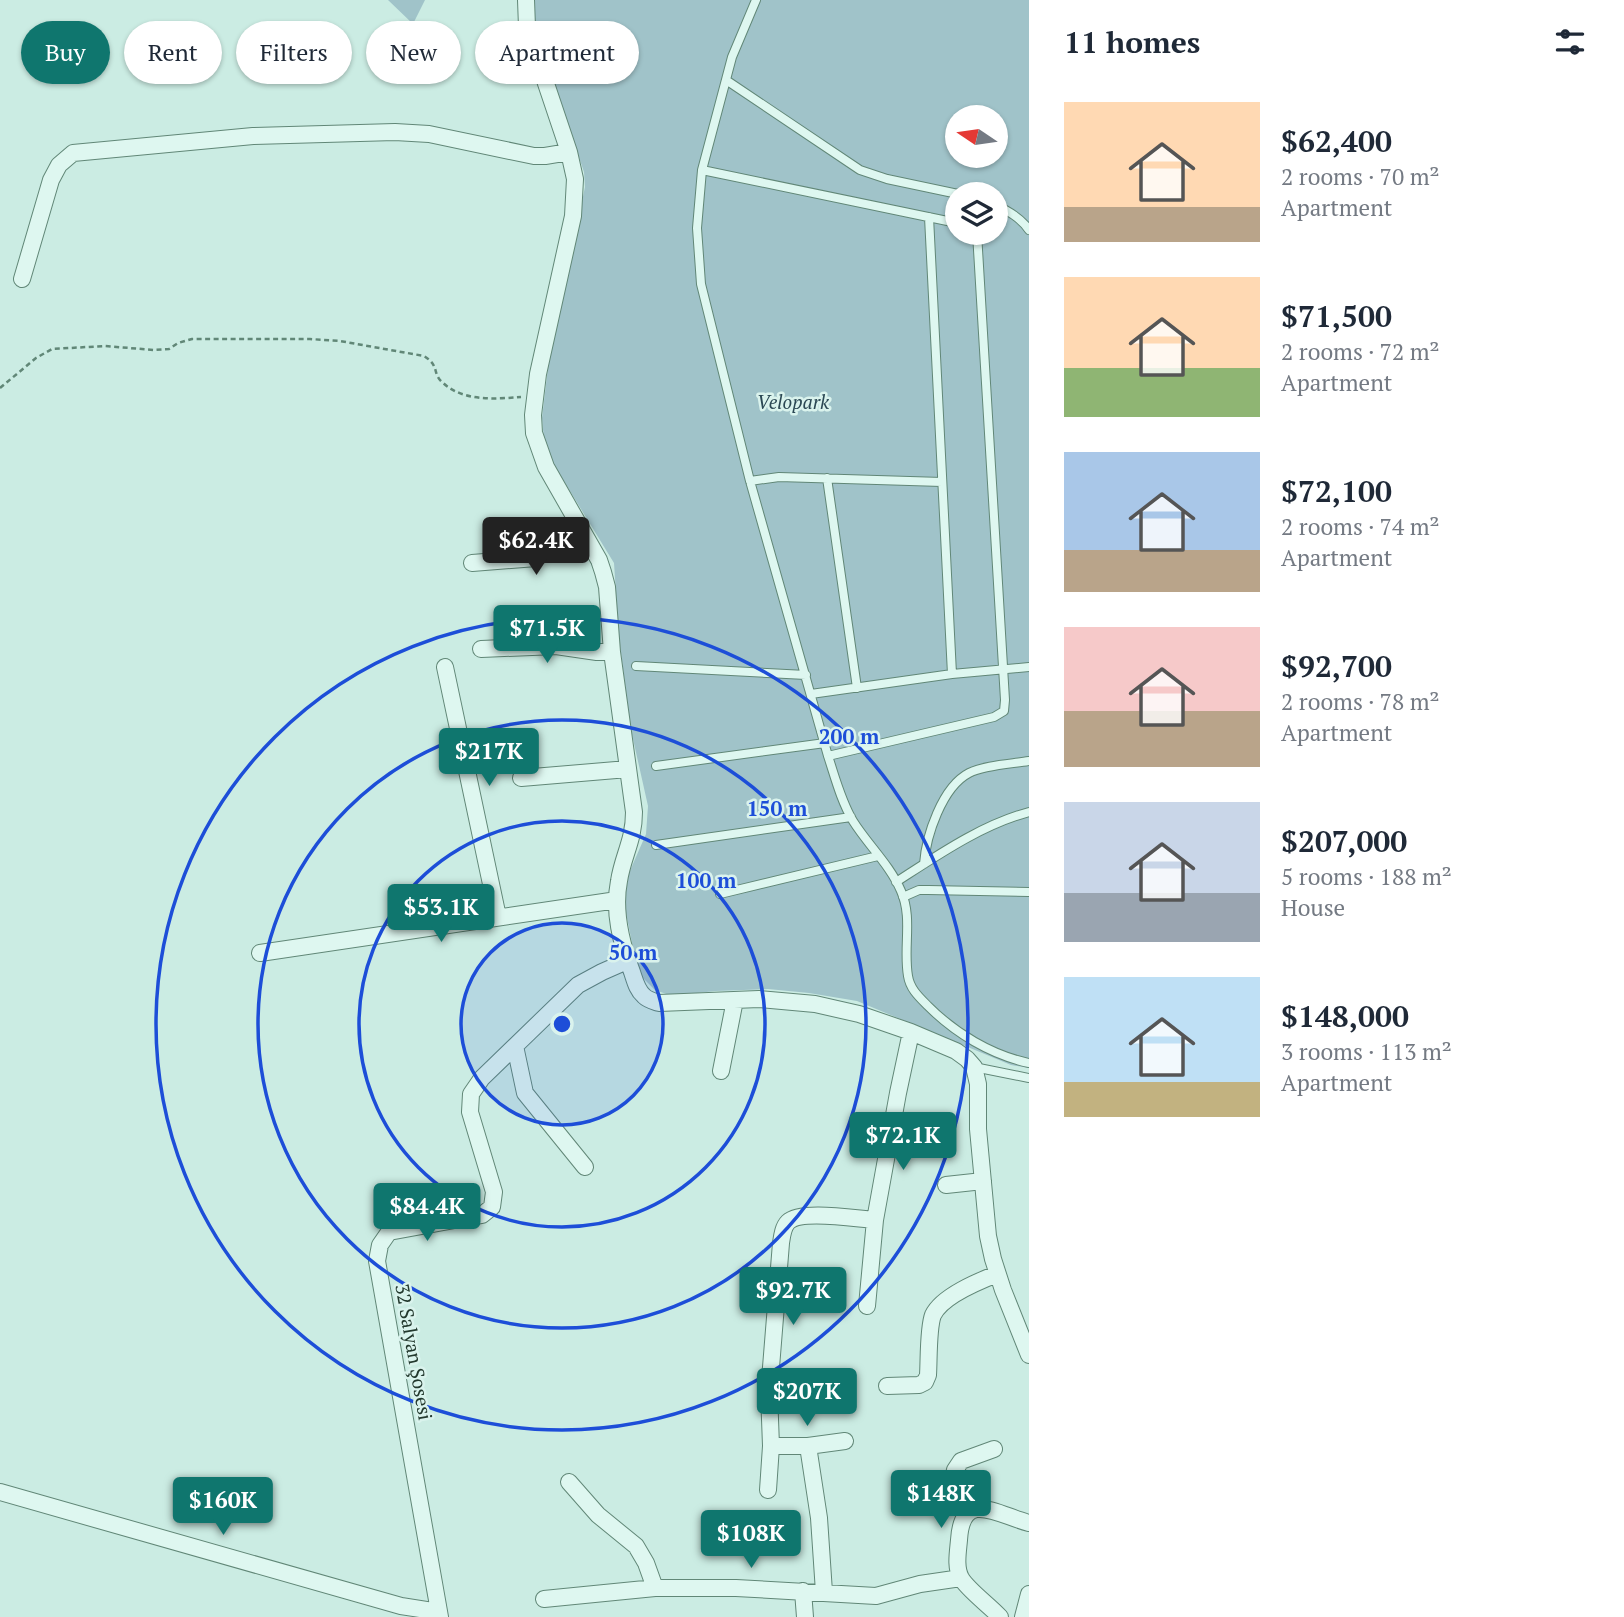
<!DOCTYPE html>
<meta charset="utf-8">
<style>
:root{--surface:#fff;--page:#f2f2f3;--text:#1f2937;--muted:#747a83;--accent:#0f766e}
body{margin:0;font-family:"PT Serif",serif;background:var(--page);color:var(--text);height:100vh;display:flex;flex-direction:column;font-size:26px;white-space:nowrap}
*{box-sizing:border-box;margin:0}
p{font-size:23px;color:var(--muted)}
.icon{flex:none;width:38px;height:38px;fill:none;stroke:currentColor;stroke-width:2;stroke-linecap:round;stroke-linejoin:round}
.map{position:relative;flex:1;overflow:hidden}
.sheet{display:flex;flex-direction:column;background:var(--surface);width:595px}
.sheet>*{flex:none}
.top-card{position:absolute;left:21px;top:21px;width:665px;height:63px;display:flex;gap:14px}
.needle{width:46px;rotate:283deg}
.tools{position:absolute;left:945px;top:105px;display:grid;gap:14px}
.tools a{display:grid;place-items:center;width:63px;height:63px;border-radius:50%;background:var(--surface);box-shadow:0 2px 5px #0004;font-size:35px}
.price{position:absolute;translate:-50% -60px;padding:0 16px;border-radius:7px;background:var(--accent);color:#fff;font-size:23px;line-height:46px;filter:drop-shadow(0 2px 4px #0008)}
.price::after{content:'';position:absolute;left:50%;top:42px;width:21px;height:16px;margin-left:-10px;background:inherit;clip-path:polygon(0 0,100% 0,50% 100%)}
.price.on{background:#222;color:#fff}
ul{padding:0;list-style:none}
li{display:flex;align-items:center;gap:21px;height:175px;padding:0 35px}
li span{display:grid;place-items:center;flex:none;width:196px;height:140px;border-radius:0px;color:#555}
li>.icon{margin-inline-start:auto}
span .icon{width:84px;height:84px;fill:#fffc;stroke-width:1}
li b{font-size:30px}
h2{display:flex;justify-content:space-between;align-items:center;height:84px;padding:0 35px;font-size:30px}
.tag{padding:0 24px;border-radius:32px;background:var(--surface);box-shadow:0 2px 5px #0004;font-size:24px;line-height:63px}
.tag.on{background:var(--accent);color:#fff}
main{display:flex;flex:1;min-height:0}
.map>svg:first-child{display:block}
</style>
<main>
<div class="map">
<svg width="1029" height="1617" viewBox="0 0 1029 1617">
<rect width="100%" height="100%" fill="#cbece3"/>
<path fill="#a0c3c9" fill-rule="evenodd" d="M388 0H425L413 24Z
M535 0H1029V1068L1011 1065 857 1001 809 993 768 989 715 991 672 996 655 990 642 977 632 943 624 903 629 873 646 834 648 806 631 730 619 638 614 563 554 465 544 440 542 418 549 359 585 187 584 172 535 27 533 8ZM957 117H996V156H957ZM957 194H996V233H957Z"/>
<g fill="none" stroke-linecap="round" stroke-linejoin="round">
<defs>
<path id="service" d="M756 0 732 57 702 170 697 228 701 284 750 481 828 756C835 777 841 801 853 821 868 845 890 865 901 891 913 918 903 947 908 976 910 989 919 997 928 1006 955 1033 991 1055 1029 1063
M726 80 860 170 887 179 958 194
M702 170 957 223
M996 205C1008 211 1021 218 1029 230
M929 217 952 674
M827 478 857 688
M750 481 779 477 942 482
M636 666 806 675
M811 694 952 674 1029 667
M828 756 994 717 1004 711 1005 700 977 233
M656 766 825 743
M656 845 851 817
M924 864C926 836 942 787 969 773 985 765 1011 764 1029 761
M896 882C938 855 981 825 1029 812
M720 894 878 856
M903 897 919 890H928L1029 892
M974 1067 1029 1078"/>
<path id="minor" d="M526 0 527 27 569 152 575 179 573 216 538 374 533 415 534 433 546 467 599 560 603 572 607 587 612 652 634 812C634 841 623 855 619 881 613 912 621 943 632 972 635 981 637 990 644 996 648 1000 653 1001 659 1003L759 999 815 1004 859 1014 911 1032 956 1051 967 1059 974 1067 978 1084V1129L988 1236 993 1259 1003 1290 1029 1355
M22 279 51 180 59 165 73 153 253 136 395 132 429 134 534 156H545L569 152
M472 563 536 558 581 529
M481 649 556 646 597 652H612
M445 667 498 917
M521 778 628 769
M260 953 617 900
M515 1046 525 1093 585 1167
M721 1071 735 1000
M946 1185 983 1181
M867 1306 875 1220 898 1093 911 1032
M887 1386 919 1385 925 1382 928 1375C929 1360 928 1328 933 1315 942 1296 979 1281 997 1274
M771 1446H808L845 1441
M808 1446 819 1518 824 1592
M569 1482 598 1515 636 1546 646 1563 655 1588
M768 1490 771 1446 769 1392 781 1243C782 1236 783 1227 788 1222 801 1209 857 1219 875 1220
M0 1492 401 1606 439 1612
M967 1512 954 1493 952 1484 955 1470 961 1461 994 1449
M803 1591 805 1617
M544 1599 655 1588H736L876 1596 920 1584 961 1578
M440 1617 377 1261 380 1245 389 1232 482 1215 492 1207 494 1192 470 1112 471 1094 482 1078 578 985 602 972 627 961
M1000 1617C989 1605 968 1590 961 1578 955 1567 958 1552 959 1540 962 1488 998 1515 1029 1523
M1023 1617 1029 1594"/>
</defs>
<use href="#service" stroke="#618777" stroke-width="10"/>
<use href="#minor" stroke="#618777" stroke-width="18"/>
<path stroke="#618777" stroke-width="2.5" stroke-dasharray="5 3.5" stroke-linecap="butt" d="M0 388 36 358 52 349 105 346 154 350 169 349 178 343 192 339H310L340 341 424 356C440 366 432 373 442 382 463 402 495 399 521 397"/>
<use href="#service" stroke="#def7f0" stroke-width="8"/>
<use href="#minor" stroke="#def7f0" stroke-width="16"/>
</g>
<circle cx="562" cy="1024" r="101" fill="#1d4ed8" fill-opacity=".12"/>
<g fill="none" stroke="#1d4ed8" stroke-width="3.5">
<circle cx="562" cy="1024" r="101"/>
<circle cx="562" cy="1024" r="203"/>
<circle cx="562" cy="1024" r="304"/>
<circle cx="562" cy="1024" r="406"/>
</g>
<g text-anchor="middle" stroke-width="5" stroke-linejoin="round" paint-order="stroke">
<g font-size="19" font-style="italic" fill="#2b4854" stroke="#daf3ed">
<text x="793" y="409">Velopark</text>
</g>
<g font-size="19" fill="#23392e" stroke="#daf3ed">
<text transform="translate(414 1352) rotate(80)" y="7">32 Salyan Şosesi</text>
</g>
</g>
<circle cx="562" cy="1024" r="10" fill="#1d4ed8" stroke="#daf3ed" stroke-width="3.5"/>
<g font-size="21" text-anchor="middle" font-weight="bold" fill="#1d4ed8" stroke="#daf3ed" stroke-width="5" stroke-linejoin="round" paint-order="stroke">
<text x="849" y="744">200 m</text>
<text x="777" y="816">150 m</text>
<text x="706" y="888">100 m</text>
<text x="633" y="960">50 m</text>
</g>
</svg>
<div class="tools">
<a><svg class="needle" viewBox="-14 -14 28 28"><path d="M0-13l5 13h-10z" fill="#e53935"/><path d="M0 13l5-13h-10z" fill="#747a83"/></svg></a>
<a><svg class="icon" aria-label="layers" viewBox="0 0 24 24"><path d="M12 4l9 5-9 5-9-5zM3 14l9 5 9-5"/></svg></a>
</div>
<b class="price on" style="left:536px;top:577px">$62.4K</b>
<b class="price" style="left:547px;top:665px">$71.5K</b>
<b class="price" style="left:489px;top:788px">$217K</b>
<b class="price" style="left:441px;top:944px">$53.1K</b>
<b class="price" style="left:903px;top:1172px">$72.1K</b>
<b class="price" style="left:427px;top:1243px">$84.4K</b>
<b class="price" style="left:793px;top:1327px">$92.7K</b>
<b class="price" style="left:807px;top:1428px">$207K</b>
<b class="price" style="left:941px;top:1530px">$148K</b>
<b class="price" style="left:223px;top:1537px">$160K</b>
<b class="price" style="left:751px;top:1570px">$108K</b>
<div class="top-card">
<a class="tag on">Buy</a>
<a class="tag">Rent</a>
<a class="tag">Filters</a>
<a class="tag">New</a>
<a class="tag">Apartment</a>
</div>
</div>
<section class="sheet">
<h2>11 homes<svg class="icon" aria-label="filters" viewBox="0 0 24 24"><path d="M4 7h16M4 17h16"/><circle cx="9" cy="7" r="2"/><circle cx="15" cy="17" r="2"/></svg></h2>
<ul>
<li><span style="background:linear-gradient(#ffd9b3 75%,#b9a48a 0)"><svg class="icon" aria-label="home" viewBox="0 0 24 24"><path d="M3 11l9-7 9 7M6 9v11h12V9"/></svg></span><div><b>$62,400</b><p>2 rooms · 70 m²</p><p>Apartment</p></div></li>
<li><span style="background:linear-gradient(#ffd9b3 65%,#8fb573 0)"><svg class="icon" aria-label="home" viewBox="0 0 24 24"><path d="M3 11l9-7 9 7M6 9v11h12V9"/></svg></span><div><b>$71,500</b><p>2 rooms · 72 m²</p><p>Apartment</p></div></li>
<li><span style="background:linear-gradient(#a9c7e8 70%,#b9a48a 0)"><svg class="icon" aria-label="home" viewBox="0 0 24 24"><path d="M3 11l9-7 9 7M6 9v11h12V9"/></svg></span><div><b>$72,100</b><p>2 rooms · 74 m²</p><p>Apartment</p></div></li>
<li><span style="background:linear-gradient(#f6c9c9 60%,#b9a48a 0)"><svg class="icon" aria-label="home" viewBox="0 0 24 24"><path d="M3 11l9-7 9 7M6 9v11h12V9"/></svg></span><div><b>$92,700</b><p>2 rooms · 78 m²</p><p>Apartment</p></div></li>
<li><span style="background:linear-gradient(#c9d6e8 65%,#9aa5b1 0)"><svg class="icon" aria-label="home" viewBox="0 0 24 24"><path d="M3 11l9-7 9 7M6 9v11h12V9"/></svg></span><div><b>$207,000</b><p>5 rooms · 188 m²</p><p>House</p></div></li>
<li><span style="background:linear-gradient(#bfe0f5 75%,#c2b280 0)"><svg class="icon" aria-label="home" viewBox="0 0 24 24"><path d="M3 11l9-7 9 7M6 9v11h12V9"/></svg></span><div><b>$148,000</b><p>3 rooms · 113 m²</p><p>Apartment</p></div></li>
</ul>
</section>
</main>
